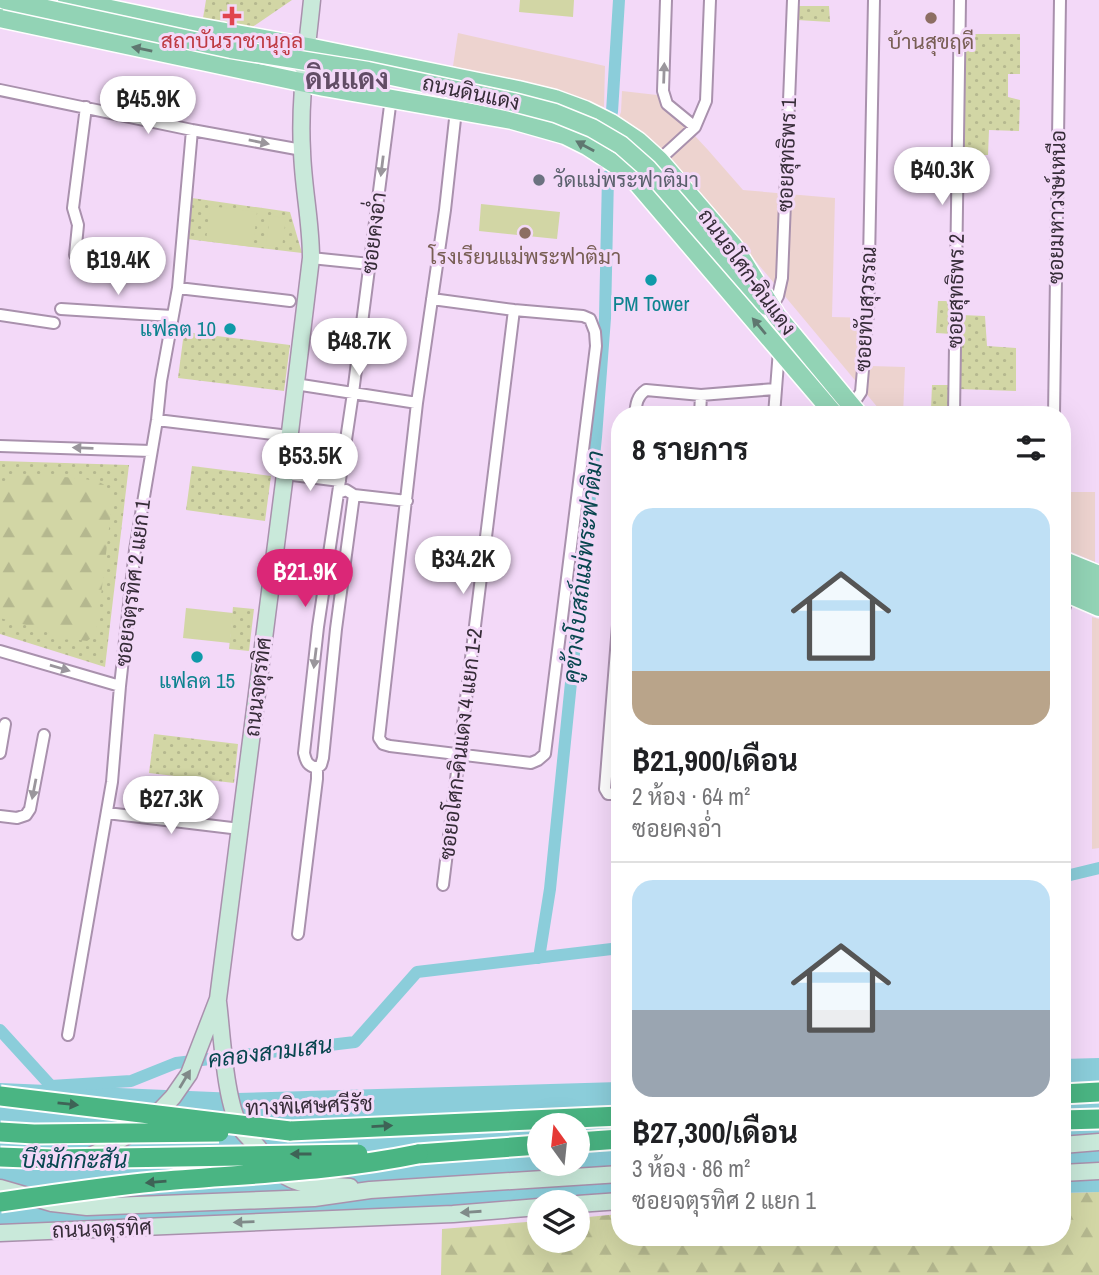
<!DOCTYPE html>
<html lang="th">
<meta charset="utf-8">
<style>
:root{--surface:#fff;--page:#f6f6f6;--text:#202124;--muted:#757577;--line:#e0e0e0;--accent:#db2777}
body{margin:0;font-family:"Archivo Narrow",Sarabun,sans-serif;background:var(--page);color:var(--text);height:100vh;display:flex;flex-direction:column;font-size:26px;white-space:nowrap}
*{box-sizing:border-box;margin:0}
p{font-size:23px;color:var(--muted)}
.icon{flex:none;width:38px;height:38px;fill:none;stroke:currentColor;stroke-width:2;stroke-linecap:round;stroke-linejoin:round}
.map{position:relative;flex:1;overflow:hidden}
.panel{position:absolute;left:611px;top:406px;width:460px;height:840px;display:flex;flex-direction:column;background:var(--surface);border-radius:28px;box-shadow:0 7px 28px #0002}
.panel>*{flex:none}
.needle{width:46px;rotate:345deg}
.buttons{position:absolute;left:527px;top:1113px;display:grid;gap:14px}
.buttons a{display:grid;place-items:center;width:63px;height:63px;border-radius:50%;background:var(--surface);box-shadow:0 7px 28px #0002;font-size:35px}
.price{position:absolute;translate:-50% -60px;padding:0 16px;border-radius:24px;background:#fff;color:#222;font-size:23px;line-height:46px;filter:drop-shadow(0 2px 4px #0008)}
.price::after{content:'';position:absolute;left:50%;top:42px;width:21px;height:16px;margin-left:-10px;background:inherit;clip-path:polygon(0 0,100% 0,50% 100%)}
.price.selected{background:var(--accent);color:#fff}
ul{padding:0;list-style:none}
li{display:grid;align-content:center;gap:14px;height:371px;padding:0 21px}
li+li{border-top:2px solid var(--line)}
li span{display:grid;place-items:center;height:217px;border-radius:21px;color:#555}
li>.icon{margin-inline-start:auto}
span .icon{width:126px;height:126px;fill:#fffc;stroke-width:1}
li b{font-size:30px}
h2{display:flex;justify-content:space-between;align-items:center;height:84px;padding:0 21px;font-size:30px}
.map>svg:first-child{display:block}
</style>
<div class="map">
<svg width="1099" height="1275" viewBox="0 0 1099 1275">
<defs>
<pattern id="green-dots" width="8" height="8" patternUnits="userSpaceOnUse" patternTransform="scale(1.75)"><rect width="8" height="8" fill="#d2d6a5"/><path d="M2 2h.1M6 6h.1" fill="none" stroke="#b5b88f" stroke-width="1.8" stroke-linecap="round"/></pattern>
<pattern id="forest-firs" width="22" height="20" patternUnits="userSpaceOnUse" patternTransform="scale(1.75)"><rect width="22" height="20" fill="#d2d6a5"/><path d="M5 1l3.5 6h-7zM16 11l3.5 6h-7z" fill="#b5b88f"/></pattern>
</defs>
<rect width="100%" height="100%" fill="#f3d9f8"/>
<path fill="#edd3cf" d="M458 33 605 66 604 107 453 66Z
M622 91 657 95 708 150 743 190 835 198 832 317 872 318 870 366 905 367 903 415H884L682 173 618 120 621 112Z
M1062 492H1095V562L1062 548Z
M1092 617 1099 619V848L1092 849Z"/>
<path fill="url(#green-dots)" d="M206 0H292L251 28 203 18Z
M798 6H829L830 22 797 20Z
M964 34H1020V74H1008V97L1020 100 1019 131 989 130 988 155H963Z
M192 198 290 212 302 253 187 239Z
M938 301H952V334L936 333Z
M961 315 985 316 987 346 1016 348V391L959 389Z
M184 332 290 345 284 391 178 378Z
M932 385H951L950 415H929V410H931Z
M0 461 129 465 105 667 0 634Z
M192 466 271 476 265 521 186 510Z
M233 607 254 609 249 651 229 649Z
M154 734 238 744 234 783 149 773Z"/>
<path fill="url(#forest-firs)" d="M14 475C33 476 89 476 103 484 110 489 111 495 112 503L98 621 94 636 87 641 72 639 59 640 45 630 0 618V503C2 490 1 483 14 475Z
M1099 1192V1275H441L442 1229 539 1221V1241H578V1218L619 1214 620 1237H1062V1193Z"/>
<path fill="#d2d6a5" d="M520 0H574L573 17 519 12Z
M481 204 560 212 557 239 479 231Z
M210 206 257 212 253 247 206 241Z
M270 216 286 218 282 247 266 245Z
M186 608 233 613 230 643 183 638Z"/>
<path fill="#8bcdda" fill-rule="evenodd" d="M1099 1058V1192L1062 1193V1059Z
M619 1082V1209L578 1211V1202H539L0 1236V1083L237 1093ZM539 1125H578V1164H539Z"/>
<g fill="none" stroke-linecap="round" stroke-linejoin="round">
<path stroke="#8bcdda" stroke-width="12" d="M612 112 619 0
M1062 877 1099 868
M539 958 550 889 596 437 605 318 608 176
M0 1030 51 1086 131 1081 176 1063 355 1042 417 972 620 948"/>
<defs>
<path id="street" d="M666 0 663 91 667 104 695 127
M0 90 192 130 302 150
M659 160 695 127 706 101 710 0
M75 255 78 225 73 208 86 107
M311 258 370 264
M178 288 290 301
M432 299 514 310 583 316 590 319 595 332 596 346 545 754 538 760 531 763 390 746 383 744 379 738 417 403 445 210 456 110
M772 307 778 296 782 278 793 0
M61 309 172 316
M0 315 54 323
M295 384 417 403
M850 404 857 398 861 392 868 313 874 0
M635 415C636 404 637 396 646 390L701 395 775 389
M700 415 701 395
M774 415 779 350
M954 415 960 0
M1054 415 1060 0
M157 420 289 436
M0 446 151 451
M285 474 340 481
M338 493 346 490 354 495 336 629 323 758 321 765 317 768C308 766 306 762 304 753L318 627 353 393 391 98
M354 495 407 501
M620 600 605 789 608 794H620
M1062 615 1069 594
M0 651 120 686
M0 753 5 724
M107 813 240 829
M0 816 17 818 26 815 30 809 44 735
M443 885 514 310
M298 934 317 779V768
M68 1035 112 782 120 686 135 550 157 420 161 381 178 288 192 130"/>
<path id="secondary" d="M218 1002C222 1033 225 1106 242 1130 247 1137 255 1143 260 1150 269 1162 278 1173 291 1179 307 1187 332 1185 350 1187
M151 1120 173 1097 189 1074 218 999 284 482 311 258C311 222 303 187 302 151 299 101 307 50 312 0
M1062 1145 1099 1142
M88 1157 103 1150 133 1132
M1062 1173 1099 1171
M0 1188 52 1203 87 1207 314 1198 370 1190 620 1174
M578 1204 620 1201
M0 1233 453 1214 539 1207"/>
<path id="primary" d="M67 0 187 25 308 47 518 90 555 99 585 110 611 123 638 141 659 160 734 247 777 316 859 415
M0 18 324 87 512 120 565 135 587 146 621 168 637 183 835 415
M1062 560 1099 575
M1062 575 1099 590
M1062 591 1099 607"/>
<path id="highway" d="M1062 1094 1099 1092
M1062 1120 1099 1119
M290 1131 620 1116
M578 1142 620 1139
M418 1154 539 1145"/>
</defs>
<use href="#street" stroke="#a991ad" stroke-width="14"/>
<use href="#secondary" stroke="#a991ad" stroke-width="19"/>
<use href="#primary" stroke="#fff" stroke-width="21"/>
<use href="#highway" stroke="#fff" stroke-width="23"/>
<use href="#street" stroke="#fff" stroke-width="10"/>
<use href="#secondary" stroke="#c9e9da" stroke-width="16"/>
<use href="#primary" stroke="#92d3b5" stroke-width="18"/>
<use href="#highway" stroke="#4ab583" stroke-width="19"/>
<defs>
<path id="primary-bridge" d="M5 0 231 49 368 71 513 102 555 113 592 128 621 145 647 168 767 306"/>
<path id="highway-bridge" d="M0 1096 290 1131
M0 1132 34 1134 219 1132
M0 1157 53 1159 358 1154
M0 1202C51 1195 102 1187 153 1182 242 1174 331 1172 418 1154"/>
</defs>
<use href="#primary-bridge" stroke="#fff" stroke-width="21" stroke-linecap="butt"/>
<use href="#highway-bridge" stroke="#fff" stroke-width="23" stroke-linecap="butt"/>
<use href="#primary-bridge" stroke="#92d3b5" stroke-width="18"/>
<use href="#highway-bridge" stroke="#4ab583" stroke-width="19"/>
</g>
<defs><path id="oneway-solid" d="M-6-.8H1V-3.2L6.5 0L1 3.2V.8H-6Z" transform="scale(1.75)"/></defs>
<g fill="#5f7770">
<use href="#oneway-solid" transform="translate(142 49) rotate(-168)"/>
<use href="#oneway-solid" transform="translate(585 146) rotate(-151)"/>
<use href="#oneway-solid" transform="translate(759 326) rotate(-130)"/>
</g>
<g fill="#9a969c">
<use href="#oneway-solid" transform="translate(664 73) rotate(-88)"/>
<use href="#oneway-solid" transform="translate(259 142) rotate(11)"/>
<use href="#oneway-solid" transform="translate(382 166) rotate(97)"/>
<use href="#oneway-solid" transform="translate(83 448) rotate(-178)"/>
<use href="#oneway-solid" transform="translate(315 658) rotate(97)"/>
<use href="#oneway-solid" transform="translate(60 668) rotate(16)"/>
<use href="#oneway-solid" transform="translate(34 789) rotate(101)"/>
</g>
<g fill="#808a89">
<use href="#oneway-solid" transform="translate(185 1079) rotate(-59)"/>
<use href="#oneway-solid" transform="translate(471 1212) rotate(176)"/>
<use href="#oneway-solid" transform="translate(244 1222) rotate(178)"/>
</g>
<g fill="#3e6356">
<use href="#oneway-solid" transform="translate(68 1104) rotate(6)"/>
<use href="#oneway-solid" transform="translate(382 1126) rotate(-3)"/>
<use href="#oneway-solid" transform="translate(301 1154) rotate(180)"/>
<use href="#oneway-solid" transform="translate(156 1182) rotate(175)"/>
</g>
<path fill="#e0444e" stroke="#f3d9f8" stroke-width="2.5" d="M228.5 5.5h7v7h7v7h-7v7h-7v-7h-7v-7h7z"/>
<g fill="#8d6e63" stroke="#f3d9f8" stroke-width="2.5">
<circle cx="931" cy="18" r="7"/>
<circle cx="525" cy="233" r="7"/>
</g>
<circle fill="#6b7280" stroke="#f3d9f8" stroke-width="2.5" cx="539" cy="180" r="7"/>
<g fill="#0f9aa8" stroke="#f3d9f8" stroke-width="2.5">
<circle cx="651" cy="280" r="7"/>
<circle cx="230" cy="329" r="7"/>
<circle cx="197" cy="657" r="7"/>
</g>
<g text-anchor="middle" stroke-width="6" stroke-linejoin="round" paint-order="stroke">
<g font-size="21" fill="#be3a42" stroke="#f3d9f8">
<text x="232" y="48">สถาบันราชานุกูล</text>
</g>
<g font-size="21" fill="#785e54" stroke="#f3d9f8">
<text x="931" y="49">บ้านสุขฤดี</text>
<text x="525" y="264">โรงเรียนแม่พระฟาติมา</text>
</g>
<g font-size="21" fill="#362c38" stroke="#f3d9f8">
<text transform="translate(471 93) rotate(12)" y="7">ถนนดินแดง</text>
<text transform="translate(787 155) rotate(-88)" y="7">ซอยสุทธิพร 1</text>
<text transform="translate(1057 207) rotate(-89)" y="7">ซอยมหาวงษ์เหนือ</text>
<text transform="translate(374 233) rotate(-83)" y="7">ซอยคงอ่ำ</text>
<text transform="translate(747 272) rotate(54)" y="7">ถนนอโศก-ดินแดง</text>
<text transform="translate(956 291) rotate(-89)" y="7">ซอยสุทธิพร 2</text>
<text transform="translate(866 309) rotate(-87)" y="7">ซอยทับสุวรรณ</text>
<text transform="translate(133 583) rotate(-83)" y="7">ซอยจตุรทิศ 2 แยก 1</text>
<text transform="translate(258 687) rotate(-83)" y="7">ถนนจตุรทิศ</text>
<text transform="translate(461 744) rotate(-83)" y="7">ซอยอโศก-ดินแดง 4 แยก 1-2</text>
<text transform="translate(309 1106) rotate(-2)" y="7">ทางพิเศษศรีรัช</text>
<text transform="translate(102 1229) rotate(-2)" y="7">ถนนจตุรทิศ</text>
</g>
<g font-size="21" fill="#5b616d" stroke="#f3d9f8" text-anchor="start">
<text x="553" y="187">วัดแม่พระฟาติมา</text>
</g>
<g font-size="21" fill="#0d838f" stroke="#f3d9f8">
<text x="651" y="311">PM Tower</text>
<text x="216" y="336" text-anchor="end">แฟลต 10</text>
<text x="197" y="688">แฟลต 15</text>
</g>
<g font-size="23" font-style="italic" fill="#08464f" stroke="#f3d9f8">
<text transform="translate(583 567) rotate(-84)" y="8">คูข้างโบสถ์แม่พระฟาติมา</text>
<text transform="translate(270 1052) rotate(-7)" y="8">คลองสามเสน</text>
<text x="74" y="1168">บึงมักกะสัน</text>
</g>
<g font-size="28" font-weight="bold" fill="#624d66" stroke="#f3d9f8">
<text x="347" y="89">ดินแดง</text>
</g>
</g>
</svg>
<div class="buttons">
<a><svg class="needle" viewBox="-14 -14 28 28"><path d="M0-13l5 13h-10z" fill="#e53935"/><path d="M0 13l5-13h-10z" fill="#757577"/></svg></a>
<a><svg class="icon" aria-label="layers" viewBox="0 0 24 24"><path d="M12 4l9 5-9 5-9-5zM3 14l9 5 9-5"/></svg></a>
</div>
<b class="price" style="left:148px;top:136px">฿45.9K</b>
<b class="price" style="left:942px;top:207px">฿40.3K</b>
<b class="price" style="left:118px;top:297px">฿19.4K</b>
<b class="price" style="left:359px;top:378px">฿48.7K</b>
<b class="price" style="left:310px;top:493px">฿53.5K</b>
<b class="price" style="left:463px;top:596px">฿34.2K</b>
<b class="price selected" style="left:305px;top:609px">฿21.9K</b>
<b class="price" style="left:171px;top:836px">฿27.3K</b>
<section class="panel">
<h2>8 รายการ<svg class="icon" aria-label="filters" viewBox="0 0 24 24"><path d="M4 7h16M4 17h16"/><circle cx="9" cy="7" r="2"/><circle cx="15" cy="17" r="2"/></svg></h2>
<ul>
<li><span style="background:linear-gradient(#bfe0f5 75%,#b9a48a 0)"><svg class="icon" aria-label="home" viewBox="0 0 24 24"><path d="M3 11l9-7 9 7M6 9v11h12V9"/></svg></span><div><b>฿21,900/เดือน</b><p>2 ห้อง · 64 m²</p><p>ซอยคงอ่ำ</p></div></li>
<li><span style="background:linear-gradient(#bfe0f5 60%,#9aa5b1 0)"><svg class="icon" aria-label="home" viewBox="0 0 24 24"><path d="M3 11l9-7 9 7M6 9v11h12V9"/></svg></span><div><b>฿27,300/เดือน</b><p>3 ห้อง · 86 m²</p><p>ซอยจตุรทิศ 2 แยก 1</p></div></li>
</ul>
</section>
</div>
